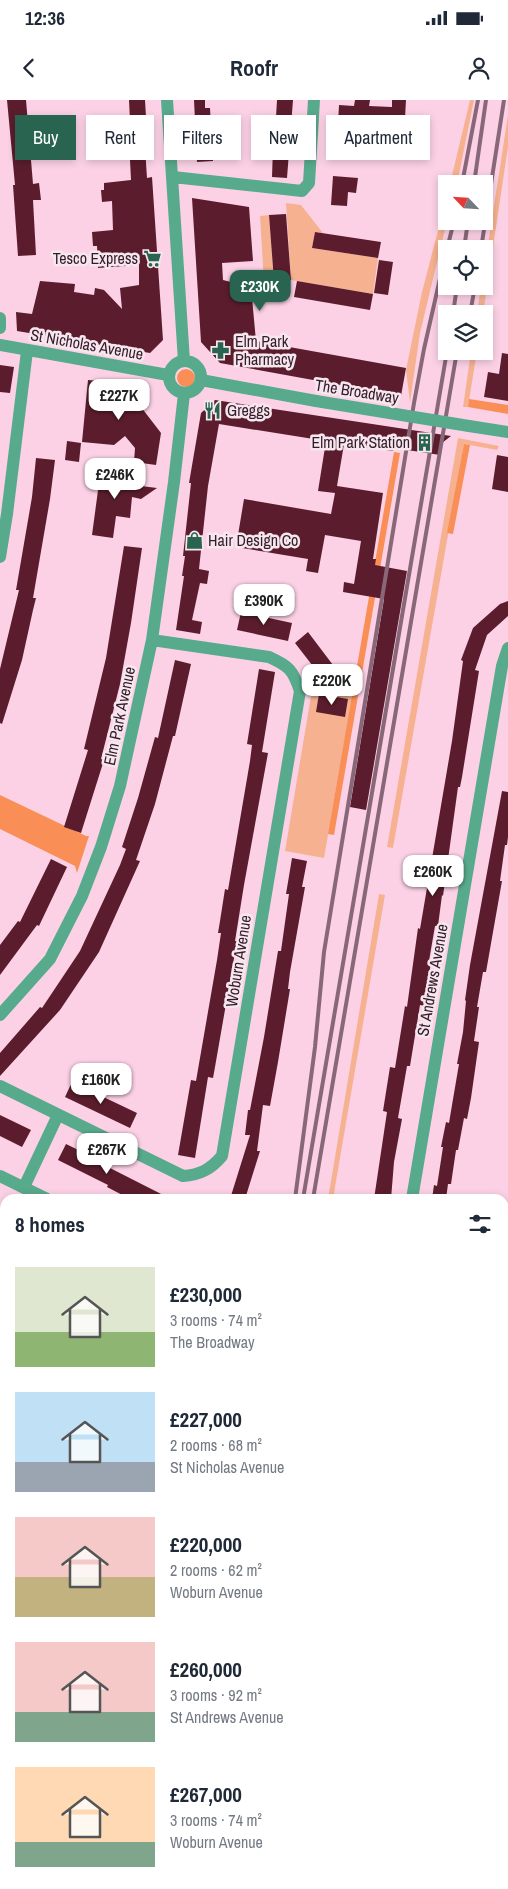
<!DOCTYPE html>
<meta charset="utf-8">
<style>
:root{--surface:#fff;--page:#f2f2f3;--text:#1f2937;--muted:#747a83;--accent:#28644f}
body{margin:0;font-family:"Archivo Narrow",sans-serif;background:var(--page);color:var(--text);height:100vh;display:flex;flex-direction:column;font-size:19px;white-space:nowrap}
*{box-sizing:border-box;margin:0}
p{font-size:16px;color:var(--muted)}
.icon{flex:none;width:28px;height:28px;fill:none;stroke:currentColor;stroke-width:2;stroke-linecap:round;stroke-linejoin:round}
.map{position:relative;flex:1;overflow:hidden}
.side{position:absolute;left:0px;top:1094px;width:509px;height:696px;display:flex;flex-direction:column;background:var(--surface);border-radius:15px 15px 0 0;box-shadow:0 2px 8px #0003}
.side>*{flex:none}
.top-card{position:absolute;left:15px;top:15px;width:479px;height:45px;display:flex;gap:10px}
.needle{width:32px;rotate:295deg}
.controls{position:absolute;left:438px;top:75px;display:grid;gap:10px}
.controls a{display:grid;place-items:center;width:55px;height:55px;border-radius:0px;background:var(--surface);box-shadow:0 2px 8px #0003;font-size:25px}
.price{position:absolute;translate:-50% -42px;padding:0 11px;border-radius:10px;background:#fff;color:#222;font-size:16px;line-height:32px;filter:drop-shadow(0 1px 2px #0008)}
.price::after{content:'';position:absolute;left:50%;top:30px;width:15px;height:11px;margin-left:-8px;background:inherit;clip-path:polygon(0 0,100% 0,50% 100%)}
.price.selected{background:var(--accent);color:#fff}
ul{padding:0;list-style:none}
li{display:flex;align-items:center;gap:15px;height:125px;padding:0 15px}
li span{display:grid;place-items:center;flex:none;width:140px;height:100px;border-radius:0px;color:#555}
li>.icon{margin-inline-start:auto}
span .icon{width:60px;height:60px;fill:#fffc;stroke-width:1}
li b{font-size:21px}
h2{display:flex;justify-content:space-between;align-items:center;height:60px;padding:0 15px;font-size:21px}
.chip{padding:0 18px;border-radius:0px;background:var(--surface);box-shadow:0 2px 8px #0003;font-size:18px;line-height:45px}
.chip.selected{background:var(--accent);color:#fff}
.status{display:flex;justify-content:space-between;align-items:center;height:35px;padding:0 25px;background:var(--surface);direction:ltr}
.status svg{height:14px;fill:currentColor}
header{display:flex;justify-content:space-between;align-items:center;height:65px;padding:0 15px;background:var(--surface);font-size:22px;font-weight:700}
.map>svg:first-child{display:block}
</style>
<div class="status"><b>12:36</b><svg viewBox="0 0 49 12"><path d="M0 12V9h3v3zM5 12V6h3v6zM10 12V3h3v9zM15 12V0h3v12zM26 1h20v11H26zM47 4h2v5h-2z"/></svg></div>
<header><svg class="icon" aria-label="back" viewBox="0 0 24 24"><path d="M15 5l-7 7 7 7"/></svg>Roofr<svg class="icon" aria-label="person" viewBox="0 0 24 24"><circle cx="12" cy="8" r="4"/><path d="M4 21q1-7 8-7t8 7"/></svg></header>
<div class="map">
<svg width="508" height="1789" viewBox="0 0 508 1789">
<rect width="100%" height="100%" fill="#fcd1e6"/>
<path fill="#f6b290" d="M470 0H474L457 84H450Z
M508 15V47L483 214H477L481 186H484V171Z
M446 100 447 121 420 233 410 302 406 270 422 192Z
M286 103 301 105 323 133 315 132 312 148 378 158 373 194 291 180Z
M269 115 274 181 264 182 260 116Z
M471 251H477L468 307H463Z
M458 338 499 346 497 350 464 344 393 748 387 747Z
M312 590 352 597 324 758 285 751Z
M379 794 385 795 333 1099H328Z
M0 1300 5 1303V1436L0 1440Z
M213 1785H333L337 1789H212Z"/>
<path fill="#f98f57" d="M177 278a9 9 0 1 1 18 0a9 9 0 1 1-18 0Z
M469 299 508 305V314L468 307Z
M464 344 470 345 453 434 447 433Z
M394 352 400 353 334 735 328 734Z
M0 695 86 736H89L77 773 75 766 0 729Z"/>
<path fill="#5b1d2d" d="M7 0H26L33 84 39 83 41 100H33L36 155 18 156 13 85H15Z
M129 0H145L146 17H143L147 78 152 77 163 240 150 253 17 231 16 212 32 214 40 181 75 184 74 192 94 195 95 188 104 190 122 209 120 188 139 185V165L98 168 97 146H93L92 132 113 130 112 101 102 102 101 90H104V83L131 80 128 21H130Z
M194 0H205V8H210L213 61 197 62Z
M277 0H293L287 78 272 77 274 17H276Z
M355 0H370L369 6 392 7V0H406L403 54H389L391 21 369 20 368 51 353 50V43L337 42 339 5 354 6Z
M333 76 358 78 356 93 348 92 347 106 331 105Z
M192 98 249 107 253 161 222 163 223 180 251 187 256 241 406 268 401 296 220 263 201 242Z
M286 114 291 180 274 181 269 115Z
M315 132 381 142 378 158 312 148Z
M379 160 393 162 388 195 374 193Z
M297 181 373 194 370 210 294 197Z
M502 253 508 254V301L484 297 488 272 499 274Z
M0 265 14 267 10 293 0 292Z
M88 280 121 283 141 307 161 333 156 365 134 362 135 348 125 336 114 345 82 342Z
M215 300 451 336 442 343 440 355 394 348 393 351 344 344 337 386 383 393 373 459H376L375 465 407 471 366 710 350 707 384 499 343 492 344 482 354 484 361 441 325 435 318 473 306 471 308 459 236 447 244 399 331 414 335 393 318 391 326 341 219 324 208 386 199 469 209 471 207 484 200 483 192 520 202 522 200 534 176 530 184 476H182L185 456H183L191 383H189L201 313Z
M67 341 81 343 79 362 65 360Z
M497 355 508 357V392L492 389Z
M36 358 55 360 50 399 33 498H36L33 510 22 560 2 624 0 623V569L19 490H16L32 397Z
M101 368 135 373 133 385 157 388 141 399 132 397 130 418 116 416 113 438 92 435Z
M124 446 142 448 131 523 120 584 101 659 104 660 81 733 64 727 88 650 84 649 106 558Z
M508 501V516L487 535 475 570 479 571 462 677 460 687H458L443 796 442 795 438 826H435L429 861H431L425 906 420 905 410 966H407L398 1018 402 1019 394 1062 391 1099H374L387 1012 383 1011 390 967 395 968 405 906 407 907 418 828 420 829 452 641 463 561 461 560 473 528 500 504Z
M241 512 292 523 288 541 237 530Z
M308 532 339 573 326 583 295 543Z
M175 560 191 564 175 636H173L155 704 136 760 140 761 99 852 60 910 0 976V953L40 907 42 908 80 851 120 765 126 749 122 747 138 698 155 637 158 638Z
M259 569 275 572 262 652 268 653 244 785 235 841H237L215 967 213 978 208 977 195 1058 178 1055 191 980 196 981 217 860 221 833H218L220 821 225 789 228 790 250 661 252 645 247 644Z
M319 594 348 599 345 617 316 612Z
M502 691 508 692V737L507 745H505L500 781H502L496 815 486 872H483L477 907H479L474 941 479 942 471 998 467 1019 464 1018 458 1050H456L451 1084H448L446 1099H432L434 1085 437 1086 443 1047H441L446 1022 449 1023 452 1005 459 964H457L463 932 466 901 465 900 470 865Z
M292 758 307 761 302 787H305L290 872 288 889H290L278 962 270 1006 263 1005 257 1051H260L245 1099H230L250 1035H245L248 1010H250L264 937 278 851H281L289 794H286Z
M51 759 67 767 39 826 37 825 0 875V845L18 821 20 822Z
M72 982 137 1013 130 1028 65 997Z
M0 1015 31 1030 22 1047 0 1036Z
M66 1044 111 1066 110 1068 171 1099H130L107 1087 108 1085 58 1060Z"/>
<g fill="none" stroke-linecap="round" stroke-linejoin="round">
<path stroke="#58aa8c" stroke-width="12" d="M167 0 184 261
M173 77 302 91 309 83 314 0
M0 218V228
M0 245 168 275
M169 277a16 16 0 1 1 32 0a16 16 0 1 1-32 0Z
M201 280 316 301
M469 326 508 332
M0 457 7 414 27 251
M0 915 50 859 82 796 101 747 120 686 152 540 174 382 184 294
M0 986 183 1076C200 1075 211 1069 222 1056L300 591C293 570 289 566 269 557L152 540
M0 1076 47 1099
M24 1087 58 1015
M412 1099 502 566 508 548
M504 1421 508 1410
M0 1459 5 1465
M504 1495 508 1497
M0 1640 5 1636
M504 1654 508 1649
M0 1707 5 1713
M81 1785 85 1789"/>
<path stroke="#886778" stroke-width="4" d="M462 84 478 0
M474 84 486 0
M447 149 454 121
M464 149 468 121
M481 149 504 0
M453 214 457 186
M470 214 475 186
M295 1099 315 947 324 852 414 303 424 249 446 152
M303 1099 447 251
M313 1099 457 251
M176 1789 177 1785
M184 1789V1785
M195 1789 196 1785"/>
<path stroke="#58aa8c" stroke-width="12" d="M316 301 469 326"/>
</g>
<defs>
<symbol id="supermarket-bare" viewBox="-9 -9 18 18"><path d="M-6-5.5h2.5l.6 2H6L4.5 2H-2.5L-4.4-4H-6ZM-1.5 3.2a1.3 1.3 0 1 0 .1 0ZM3 3.2a1.3 1.3 0 1 0 .1 0Z" fill="#28644f" stroke="#f6e7ee" stroke-width="2.5" paint-order="stroke"/></symbol>
<symbol id="pharmacy-bare" viewBox="-9 -9 18 18"><path d="M-2-6h4v4h4v4h-4v4h-4v-4h-4v-4h4Z" fill="#28644f" stroke="#f6e7ee" stroke-width="2.5" paint-order="stroke"/></symbol>
<symbol id="restaurant-bare" viewBox="-9 -9 18 18"><path d="M-5-6h1v4h1v-4h1v4h1v-4h1v5L-1.5 .5V6h-2V.5L-5-1ZM5-6V6H3V1.5H1.5Q1.5-4 5-6Z" fill="#28644f" stroke="#f6e7ee" stroke-width="2.5" paint-order="stroke"/></symbol>
<symbol id="building-bare" viewBox="-9 -9 18 18"><path d="M-4-6H4V6H1V3H-1V6H-4ZM-2.5-4.3h1.7v1.8h-1.7ZM.8-4.3h1.7v1.8H.8ZM-2.5-1h1.7V.8h-1.7ZM.8-1h1.7V.8H.8Z" fill="#28644f" stroke="#f6e7ee" stroke-width="2.5" paint-order="stroke"/></symbol>
<symbol id="shop-bare" viewBox="-9 -9 18 18"><path d="M-5-2.5h2.3a2.7 3.5 0 0 1 5.4 0H5L5.5 6h-11ZM-1.5-2.5h3a1.5 2.3 0 0 0-3 0Z" fill="#28644f" stroke="#f6e7ee" stroke-width="2.5" paint-order="stroke"/></symbol>
</defs>
<g fill-rule="evenodd">
<use href="#supermarket-bare" x="140" y="146" width="25" height="25"/>
<use href="#pharmacy-bare" x="208" y="238" width="25" height="25"/>
<use href="#restaurant-bare" x="200" y="298" width="25" height="25"/>
<use href="#building-bare" x="412" y="330" width="25" height="25"/>
<use href="#shop-bare" x="182" y="428" width="25" height="25"/>
</g>
<g text-anchor="middle" stroke-width="5" stroke-linejoin="round" paint-order="stroke">
<g font-size="16" fill="#361c2a" stroke="#f6e7ee" text-anchor="start">
<text x="138" y="164" text-anchor="end">Tesco Express</text>
<text x="235" y="247">Elm Park<tspan x="235" dy="18">Pharmacy</tspan></text>
<text x="227" y="316">Greggs</text>
<text x="410" y="348" text-anchor="end">Elm Park Station</text>
<text x="208" y="446">Hair Design Co</text>
</g>
<g font-size="16" fill="#361c2a" stroke="#f6e7ee">
<text transform="translate(87 244) rotate(10)" y="6">St Nicholas Avenue</text>
<text transform="translate(357 291) rotate(9)" y="6">The Broadway</text>
<text transform="translate(119 616) rotate(-78)" y="6">Elm Park Avenue</text>
<text transform="translate(238 861) rotate(-81)" y="6">Woburn Avenue</text>
<text transform="translate(432 880) rotate(-80)" y="6">St Andrews Avenue</text>
</g>
</g>
</svg>
<div class="controls">
<a><svg class="needle" viewBox="-14 -14 28 28"><path d="M0-13l5 13h-10z" fill="#e53935"/><path d="M0 13l5-13h-10z" fill="#747a83"/></svg></a>
<a><svg class="icon" aria-label="locate" viewBox="0 0 24 24"><circle cx="12" cy="12" r="6"/><path d="M12 2v4M12 18v4M2 12h4M18 12h4"/></svg></a>
<a><svg class="icon" aria-label="layers" viewBox="0 0 24 24"><path d="M12 4l9 5-9 5-9-5zM3 14l9 5 9-5"/></svg></a>
</div>
<b class="price selected" style="left:260px;top:212px">£230K</b>
<b class="price" style="left:119px;top:321px">£227K</b>
<b class="price" style="left:115px;top:400px">£246K</b>
<b class="price" style="left:264px;top:526px">£390K</b>
<b class="price" style="left:332px;top:606px">£220K</b>
<b class="price" style="left:433px;top:797px">£260K</b>
<b class="price" style="left:101px;top:1005px">£160K</b>
<b class="price" style="left:107px;top:1075px">£267K</b>
<div class="top-card">
<a class="chip selected">Buy</a>
<a class="chip">Rent</a>
<a class="chip">Filters</a>
<a class="chip">New</a>
<a class="chip">Apartment</a>
</div>
<section class="side">
<h2>8 homes<svg class="icon" aria-label="filters" viewBox="0 0 24 24"><path d="M4 7h16M4 17h16"/><circle cx="9" cy="7" r="2"/><circle cx="15" cy="17" r="2"/></svg></h2>
<ul>
<li><span style="background:linear-gradient(#dfe7d0 65%,#8fb573 0)"><svg class="icon" aria-label="home" viewBox="0 0 24 24"><path d="M3 11l9-7 9 7M6 9v11h12V9"/></svg></span><div><b>£230,000</b><p>3 rooms · 74 m²</p><p>The Broadway</p></div></li>
<li><span style="background:linear-gradient(#bfe0f5 70%,#9aa5b1 0)"><svg class="icon" aria-label="home" viewBox="0 0 24 24"><path d="M3 11l9-7 9 7M6 9v11h12V9"/></svg></span><div><b>£227,000</b><p>2 rooms · 68 m²</p><p>St Nicholas Avenue</p></div></li>
<li><span style="background:linear-gradient(#f6c9c9 60%,#c2b280 0)"><svg class="icon" aria-label="home" viewBox="0 0 24 24"><path d="M3 11l9-7 9 7M6 9v11h12V9"/></svg></span><div><b>£220,000</b><p>2 rooms · 62 m²</p><p>Woburn Avenue</p></div></li>
<li><span style="background:linear-gradient(#f6c9c9 70%,#7fa58c 0)"><svg class="icon" aria-label="home" viewBox="0 0 24 24"><path d="M3 11l9-7 9 7M6 9v11h12V9"/></svg></span><div><b>£260,000</b><p>3 rooms · 92 m²</p><p>St Andrews Avenue</p></div></li>
<li><span style="background:linear-gradient(#ffd9b3 75%,#7fa58c 0)"><svg class="icon" aria-label="home" viewBox="0 0 24 24"><path d="M3 11l9-7 9 7M6 9v11h12V9"/></svg></span><div><b>£267,000</b><p>3 rooms · 74 m²</p><p>Woburn Avenue</p></div></li>
</ul>
</section>
</div>
